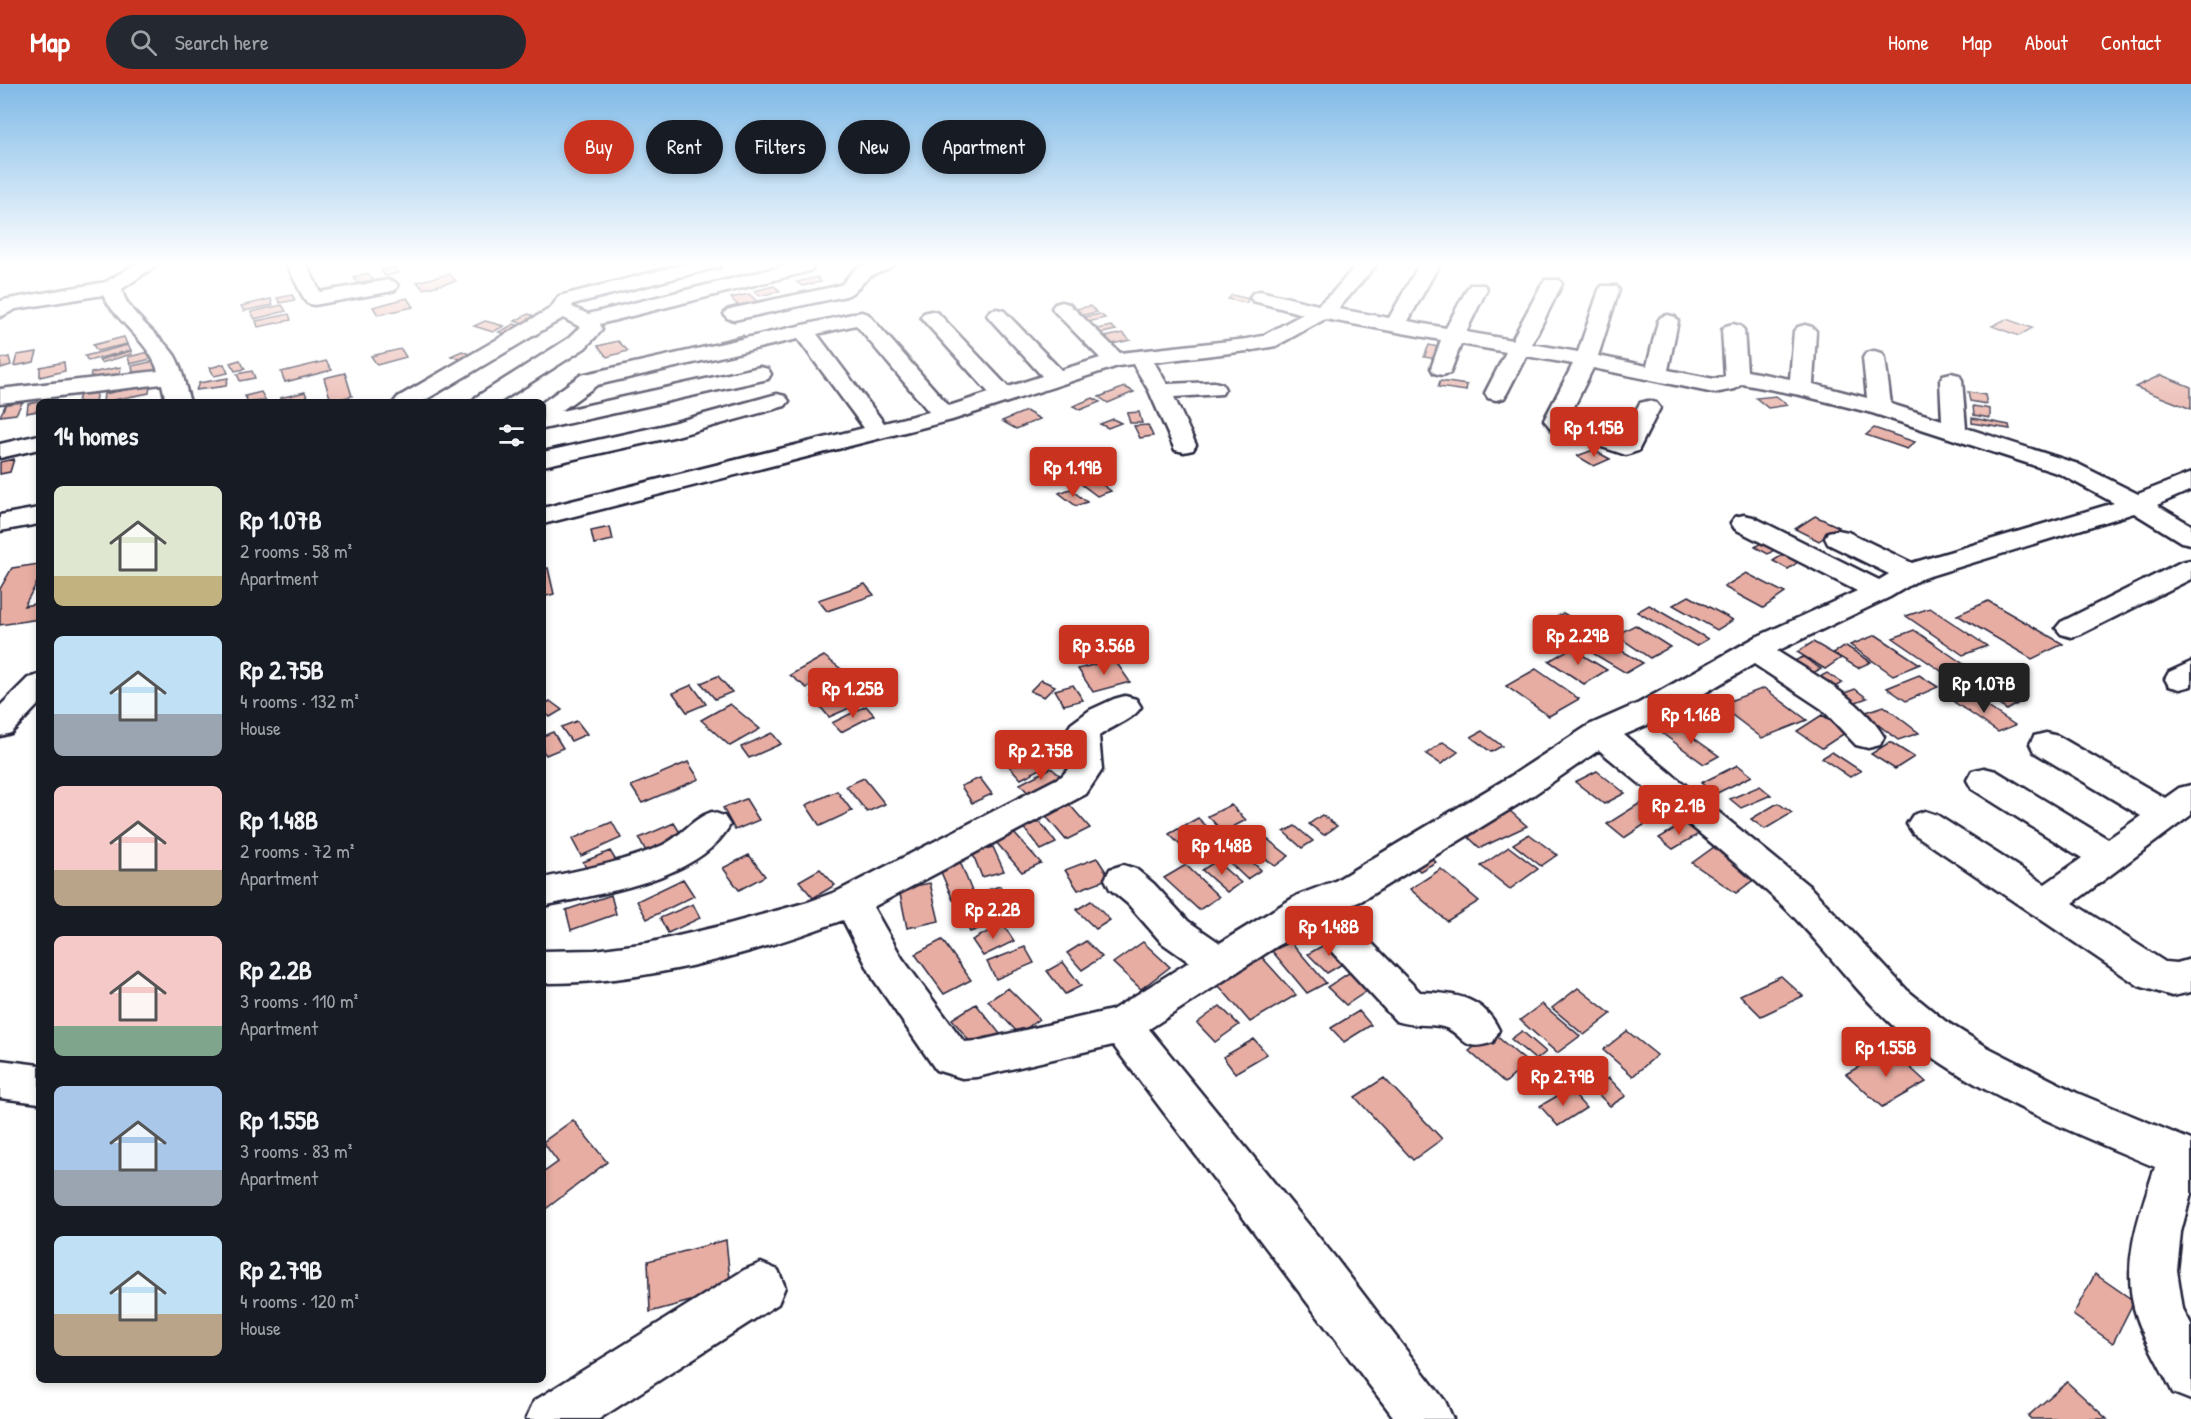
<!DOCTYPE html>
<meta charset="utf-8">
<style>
:root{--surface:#171b24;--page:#242831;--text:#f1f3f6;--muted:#9ea1a6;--accent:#c8321e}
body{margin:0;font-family:"Patrick Hand",sans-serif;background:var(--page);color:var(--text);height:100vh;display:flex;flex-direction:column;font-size:22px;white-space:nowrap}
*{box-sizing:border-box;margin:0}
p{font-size:20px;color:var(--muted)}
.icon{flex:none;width:33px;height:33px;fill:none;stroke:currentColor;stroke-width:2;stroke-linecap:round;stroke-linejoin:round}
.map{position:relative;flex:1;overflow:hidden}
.panel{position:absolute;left:36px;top:315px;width:510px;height:984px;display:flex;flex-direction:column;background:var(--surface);border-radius:9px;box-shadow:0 3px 9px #0003}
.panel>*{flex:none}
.hud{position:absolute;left:564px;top:36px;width:570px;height:54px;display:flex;gap:12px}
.price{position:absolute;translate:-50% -51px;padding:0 14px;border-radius:6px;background:var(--accent);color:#fff;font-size:20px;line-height:39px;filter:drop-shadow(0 2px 3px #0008)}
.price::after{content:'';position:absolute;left:50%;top:36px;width:18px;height:14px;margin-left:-9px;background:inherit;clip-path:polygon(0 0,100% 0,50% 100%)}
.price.active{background:#222;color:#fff}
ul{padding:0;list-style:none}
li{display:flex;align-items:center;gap:18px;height:150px;padding:0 18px}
li span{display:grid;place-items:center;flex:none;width:168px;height:120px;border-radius:9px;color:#555}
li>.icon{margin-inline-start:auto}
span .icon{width:72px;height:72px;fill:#fffc;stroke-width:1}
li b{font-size:26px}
h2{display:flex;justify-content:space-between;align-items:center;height:72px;padding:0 18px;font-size:26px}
.tag{padding:0 21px;border-radius:27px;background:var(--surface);box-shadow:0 3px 9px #0003;font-size:21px;line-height:54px}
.tag.active{background:var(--accent);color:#fff}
header{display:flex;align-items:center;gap:36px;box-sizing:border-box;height:84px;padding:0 30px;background:var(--accent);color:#fff}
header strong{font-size:28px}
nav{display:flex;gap:33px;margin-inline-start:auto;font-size:21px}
.search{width:420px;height:54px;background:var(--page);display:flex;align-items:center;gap:15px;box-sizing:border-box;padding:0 21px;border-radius:33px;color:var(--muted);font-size:22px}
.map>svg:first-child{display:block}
</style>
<header>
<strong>Map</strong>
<div class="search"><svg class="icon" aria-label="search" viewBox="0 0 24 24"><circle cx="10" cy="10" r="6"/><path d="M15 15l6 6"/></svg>Search here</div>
<nav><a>Home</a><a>Map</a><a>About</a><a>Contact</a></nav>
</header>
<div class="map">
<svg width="2191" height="1335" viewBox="0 0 2191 1335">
<rect width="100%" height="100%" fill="#fff"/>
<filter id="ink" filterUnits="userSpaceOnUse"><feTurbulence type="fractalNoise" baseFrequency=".0167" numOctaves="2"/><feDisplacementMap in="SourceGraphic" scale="12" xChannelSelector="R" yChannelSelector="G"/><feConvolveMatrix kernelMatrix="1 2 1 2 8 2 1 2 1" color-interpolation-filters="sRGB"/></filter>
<g filter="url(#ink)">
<path fill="#e7ada3" stroke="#22223b" stroke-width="1.5" d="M394 183 399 189 385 192 381 186Z
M368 189 373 196 358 199 353 193Z
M449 190 456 197 423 205 417 198Z
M817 193 821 198 802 202 797 198Z
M774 202 780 207 760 212 754 207Z
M749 210 763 223 744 228 731 214Z
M292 211 295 216 280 219 277 214Z
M1232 211 1249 215 1246 219 1228 215Z
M407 214 413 223 378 231 373 223Z
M271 215 273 221 244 227 241 222Z
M282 221 286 227 255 235 251 228Z
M1090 222 1097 228 1079 232 1071 226Z
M289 230 291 236 258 243 256 237Z
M528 230 542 234 528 241 515 237Z
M1100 230 1105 234 1084 239 1079 234Z
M2006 235 2032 244 2019 252 1992 242Z
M485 237 504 242 493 248 474 242Z
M514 240 526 244 511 251 499 248Z
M1111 242 1116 246 1098 250 1093 246Z
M1123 249 1130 256 1108 261 1101 254Z
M743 251 748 256 724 262 719 257Z
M124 253 127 260 97 267 93 261Z
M618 257 628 267 607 273 598 262Z
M128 261 131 266 88 277 85 272Z
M1429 261 1442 264 1437 275 1424 273Z
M401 265 406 273 377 281 371 272Z
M131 267 132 270 101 279 99 276Z
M462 267 476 273 465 277 451 272Z
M37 268 34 278 14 282 17 271Z
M149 268 151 275 130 280 128 273Z
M9 273 11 281 1 284 0 275Z
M159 276 161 286 134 292 132 282Z
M240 276 245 285 235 287 230 279Z
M326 277 332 286 285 298 281 288Z
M64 278 65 287 40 293V283Z
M224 280 228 289 214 292 210 284Z
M121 283 119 296 89 302 91 289Z
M252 287 255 294 240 297 237 290Z
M345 289 352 312 331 317 324 294Z
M2161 291 2191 303V325L2135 303Z
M228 294 226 302 196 306 199 299Z
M1440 297 1467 301 1466 307 1438 303Z
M150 301 149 309 103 318 104 310Z
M1125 303 1134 308 1108 319 1099 313Z
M97 306 95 318H78L80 309Z
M261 308 266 317 248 318 245 312Z
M305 308 309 318H281L280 314Z
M1968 308 1985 311 1987 320 1970 317Z
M1776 312 1788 321 1768 324 1756 314Z
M1093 314 1100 318 1080 326 1073 322Z
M23 317 16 330 0 332 6 320Z
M38 318 37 327 27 329 28 320Z
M1973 322 1990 325V334L1974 331Z
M1026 327 1040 335 1016 345 1002 337Z
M1139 328 1142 339H1130L1127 329Z
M1972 334 2009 341 2010 345 1972 339Z
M1113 335 1121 339 1108 344 1100 340Z
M1148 341 1153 352 1140 354 1134 342Z
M1874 344 1915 358 1907 365 1866 351Z
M1099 366 1114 376 1092 385 1077 374Z
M1593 366 1610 375 1594 382 1577 372Z
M14 375 10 388 0 390V378Z
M1091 392 1111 407 1097 412 1077 397Z
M1070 405 1087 418 1076 422 1059 409Z
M1815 432 1839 443 1819 457 1795 445Z
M610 443 613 456 594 460 591 447Z
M1767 455 1780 462 1768 470 1755 463Z
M1790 466 1818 479 1811 484 1798 478 1788 485 1773 477Z
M39 480V495L24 522 39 519V535L0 541V505L12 484Z
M548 484 554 510 543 513V485Z
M1746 489 1785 509 1763 524 1724 503Z
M865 500 874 511 827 527 818 516Z
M1689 512 1733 536 1717 546 1673 521Z
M1988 517 2063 560 2032 575 1957 531Z
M1649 521 1708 555 1696 562 1637 528Z
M1930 524 1987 562 1963 571 1906 532Z
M1563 529 1585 542 1566 553 1544 540Z
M1635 541 1670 563 1650 574 1616 551Z
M1914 546 1965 581 1944 589 1893 554Z
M1590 548 1643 579 1626 589 1574 558Z
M1876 551 1920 580 1893 591 1850 561Z
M1813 558 1841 574 1825 585 1797 568Z
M1846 562 1871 578 1858 584 1833 569Z
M1571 564 1607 586 1584 600 1549 577Z
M824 572 841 585 807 604 790 591Z
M1803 573 1821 585 1806 592 1787 580Z
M1114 575 1130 598 1093 608 1078 585Z
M1536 585 1579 615 1549 632 1506 602Z
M1827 589 1842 599 1826 608 1810 598Z
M1968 589 2019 619 2007 626 1957 595Z
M1919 591 1938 603 1906 617 1887 604Z
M718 592 732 608 715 615 701 599Z
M851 596 868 616 829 633 812 613Z
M1041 596 1055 602 1044 613 1030 607Z
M692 601 706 620 687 628 673 609Z
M1073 601 1083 616 1064 621 1055 606Z
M1764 604 1807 636 1762 654 1719 621Z
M1855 605 1867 614 1848 621 1837 612Z
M1970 611 2015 641 1998 648 1954 618Z
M550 617 562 626 550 633 543 627V621Z
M730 620 760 645 730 662 701 636Z
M866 622 874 631 841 648 832 639Z
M1884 622 1919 649 1898 656 1863 629Z
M1822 631 1848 647 1822 664 1797 647Z
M577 637 587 650 571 657 561 643Z
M1678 643 1719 672 1704 680 1663 650Z
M1482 647 1502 662 1491 668 1471 653Z
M553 648 563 664 546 671 543 667V652Z
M772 649 781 660 749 674 741 663Z
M1443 658 1458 668 1441 680 1426 670Z
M1890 658 1914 673 1895 685 1871 670Z
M1035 664 1050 680 1021 695 1006 679Z
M1832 668 1861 687 1850 693 1822 674Z
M688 678 699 695 642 719 631 702Z
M1738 681 1752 692 1715 710 1701 699Z
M1051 684 1062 693 1030 711 1020 700Z
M1597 687 1625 709 1604 720 1575 698Z
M864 694 885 720 867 728 846 702Z
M980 694 992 710 972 719 961 702Z
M1760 702 1771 711 1741 724 1730 715Z
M837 707 852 727 820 742 806 721Z
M746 715 759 736 735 746 723 724Z
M1642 718 1659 731 1624 754 1607 740Z
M1778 719 1792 729 1765 745 1751 735Z
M1069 720 1090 744 1066 756 1045 731Z
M1231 721 1246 736 1223 748 1208 732Z
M1510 727 1527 742 1480 764 1464 749Z
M1322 731 1337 742 1324 751 1309 740Z
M1198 734 1220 755 1190 771 1169 750Z
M1039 737 1056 759 1041 766 1023 743Z
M612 738 621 754 581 772 572 755Z
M674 739 684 755 648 771 639 754Z
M1684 739 1699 750 1673 765 1659 754Z
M1295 742 1313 757 1302 764 1284 748Z
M1013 748 1041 779 1022 788 995 757Z
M1529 750 1557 771 1541 782 1513 760Z
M1262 751 1289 772 1275 782 1248 761Z
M1721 758 1764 788 1736 809 1692 779Z
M1232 760 1261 786 1247 795 1218 768Z
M993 763 1004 787 982 793 972 768Z
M1509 763 1538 785 1510 805 1481 782Z
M1421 765 1436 778 1420 787 1405 774Z
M610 767 618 780 590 792 583 778Z
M749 771 765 792 739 806 723 784Z
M1097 774 1110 794 1078 806 1065 786Z
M959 775 973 810 953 816 938 781Z
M1216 777 1241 799 1227 808 1202 786Z
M1186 781 1219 813 1199 826 1164 794Z
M820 785 835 801 813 814 799 797Z
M1441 785 1479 817 1447 837 1410 805Z
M683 795 694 812 647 835 637 817Z
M930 799 939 837 907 844 899 805Z
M1000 802 1014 832 970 848 955 817Z
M611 811 616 830 571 846 566 826Z
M1091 817 1110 836 1096 845 1076 826Z
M693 820 700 834 668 849 660 834Z
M1003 840 1014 857 983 872 972 856Z
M942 856 971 896 944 910 915 870Z
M1086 857 1102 873 1082 886 1067 869Z
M1331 857 1349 876 1327 889 1308 870Z
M1143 858 1170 883 1141 905 1113 879Z
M1291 858 1326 899 1307 909 1272 867Z
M1025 863 1034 879 996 895 987 878Z
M1259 870 1296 911 1250 938 1213 895Z
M1063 878 1081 902 1065 910 1047 887Z
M1358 883 1376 901 1346 921 1327 903Z
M1781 892 1803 912 1761 932 1740 911Z
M1008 904 1039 935 1019 950 988 917Z
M1578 904 1611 930 1584 951 1552 924Z
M976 920 1005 956 980 971 952 935Z
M1542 920 1580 952 1557 969 1520 936Z
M1220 922 1239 941 1215 958 1197 939Z
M1359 927 1371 941 1344 958 1331 944Z
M1522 947 1546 968 1536 976 1511 955Z
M1627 947 1657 971 1633 992 1603 966Z
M1493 949 1528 979 1505 999 1469 967Z
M1254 955 1267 970 1235 989 1223 973Z
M1890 965 1926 998 1882 1023 1846 990Z
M1384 994 1442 1055 1413 1076 1355 1013Z
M1609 994 1626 1012 1610 1022 1592 1004Z
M1569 1005 1586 1024 1558 1042 1540 1022Z
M573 1036 607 1078 543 1127V1089L558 1078 543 1058Z
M726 1156 731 1206 650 1228 648 1177Z
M2095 1190 2134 1217 2113 1259 2073 1231Z
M2067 1298 2107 1335H2031L2028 1332Z"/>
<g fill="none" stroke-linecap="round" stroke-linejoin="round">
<defs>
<path id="minor" d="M137 179H160L122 205C125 228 162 252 175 272 183 286 185 303 190 318H166L162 300 0 319V305L158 287C148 256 117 239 103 211L16 225 0 233V218L3 216 106 198Z
M286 179H306L320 208 388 196 395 198 398 202 395 206 388 208 314 221 307 219 304 215Z
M689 179H722L719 183 573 220 572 223 588 230 796 179H810L813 183 810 187 600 240 602 246 585 264 500 318H472L476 313 569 254 580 243 563 234 422 318H394L398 313 551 224 559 212Z
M869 179H895C888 188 877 187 869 193 860 200 857 208 846 212L734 236 727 234 724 230 727 226 734 224 833 203 842 200 855 185Z
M1358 179H1378L1338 225 1389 234 1420 179H1440L1408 237 1446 244 1467 205 1470 201H1484L1487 205 1466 248 1512 256 1542 200 1545 196H1559L1562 200 1532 260 1578 268 1599 206 1602 202H1616L1619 206 1598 272 1647 282 1658 237 1661 233 1668 231 1675 233 1678 237 1668 286 1714 295 1725 292 1722 246 1726 242 1733 240 1740 242 1744 246 1747 287 1790 295 1794 247 1798 243 1805 241 1812 243 1816 247 1813 300 1867 314 1863 274 1866 269 1874 267 1882 269 1885 274 1891 320 1942 336 1940 296 1943 291 1951 289 1959 291 1962 296 1966 344 2078 380 2138 410 2191 389V406L2157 421 2191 441V460L2181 458 2134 429 1920 495 1890 513 1777 567C1814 591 1861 614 1884 653L1880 661 1868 664 1856 661 1822 625 1754 580 1661 635 1624 651 1809 802 1907 906 1945 937 1987 963 2077 1009 2191 1056V1110L2181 1148 2177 1186 2183 1225 2191 1240V1316L2173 1309C2160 1281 2142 1254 2134 1224 2122 1175 2140 1129 2155 1083 2073 1048 1988 1015 1917 962 1864 922 1829 866 1782 821 1724 767 1660 717 1599 666L1535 710 1361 817 1339 826 1420 908C1453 909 1483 912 1499 946L1493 958C1460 970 1465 949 1443 943 1427 939 1414 943 1396 937L1308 842 1149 945 1334 1172 1445 1317 1453 1335H1395L1113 961 977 993 962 994 936 986 874 896 843 836C751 871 641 900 543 899V867L595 866 648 859 725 841 808 818 838 807 1062 692 1069 684 1066 648 1071 640 1090 626 1114 615 1125 612 1136 615 1141 623C1133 636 1112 642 1099 652L1102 686 1086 710 873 823 902 874 964 958 977 957 1112 926 1189 878 1162 859 1128 820 1110 805 1105 795 1110 785 1123 781 1136 785 1154 800 1188 837 1220 859 1298 811 1335 797 1511 692 1589 641 1639 619 1756 553 1857 507 1735 445 1731 439 1735 433 1744 431 1753 433 1879 496 1889 490 1828 460 1825 454 1828 448 1838 446 1848 448 1912 479 2114 419 2060 390 1872 329 1800 311 1742 300 1735 305 1714 309 1593 284 1568 335 1569 337 1621 354 1640 319 1648 317 1656 319 1660 324 1638 367 1626 371 1553 347 1544 336 1573 280 1526 272 1507 309 1504 314 1496 316 1488 314 1485 309 1506 268 1461 260 1450 289 1442 291 1434 289 1431 284 1441 256 1325 235 1276 262 1247 267 1154 278 1167 300 1214 298 1222 300 1225 305 1222 310 1174 313 1196 361 1193 366 1184 368 1175 366 1149 307 1133 280 1118 282 952 336 543 440V424L864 344 798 255 597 301 561 327 760 283 768 285 771 290 768 295 543 345V318L581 291 861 228 868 230 949 322 989 309 924 237 921 233 924 229 931 227 938 229 1008 303 1042 292 990 235 987 231 990 227 997 225 1004 227 1061 286 1100 274 1055 228 1052 224 1055 220 1062 218 1069 220 1120 269 1247 255 1262 252 1303 230 1253 217 1250 213 1253 209 1260 207 1318 221 1333 208ZM856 241 929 328 884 339 817 250Z
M777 310 785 312 789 317 785 322 673 353 543 382V368L661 342Z
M39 351V365L0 374V360Z
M39 424V440L0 447V431Z
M2191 476V495L2081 550 2071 553 2061 550 2056 544 2061 538 2181 478Z
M2191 578V602L2180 605 2169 602 2165 595 2169 588Z
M39 591V620L11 649 0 652V622L28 594Z
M2046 649 2058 652 2165 714 2179 704 2191 701V731L2073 819 2165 878 2177 879 2191 875V908L2172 912 2139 902 1913 749 1907 740 1913 731 1925 727 1937 731 2045 800 2082 774 1972 705 1967 696 1972 687 1984 684 1996 687 2108 755 2141 732 2034 668 2030 660 2034 652Z
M712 728 724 732 730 741C698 797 601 809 543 822V794C584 785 625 778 663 761 681 752 693 734 712 728Z
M0 976 39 981V1019L0 1014Z
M761 1179 778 1186 785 1203 778 1220 599 1335H526L534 1317 744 1186Z"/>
</defs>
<use href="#minor" stroke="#22223b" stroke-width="5"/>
<use href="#minor" fill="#fff" fill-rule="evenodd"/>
</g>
</g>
<linearGradient id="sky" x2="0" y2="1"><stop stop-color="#80bae7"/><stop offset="0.49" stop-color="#fff"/><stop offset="1" stop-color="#fff" stop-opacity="0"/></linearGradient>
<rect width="2191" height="366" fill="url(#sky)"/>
</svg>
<b class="price" style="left:1594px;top:374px">Rp 1.15B</b>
<b class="price" style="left:1073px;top:414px">Rp 1.19B</b>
<b class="price" style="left:1578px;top:582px">Rp 2.29B</b>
<b class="price" style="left:1104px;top:592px">Rp 3.56B</b>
<b class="price active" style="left:1984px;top:630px">Rp 1.07B</b>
<b class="price" style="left:853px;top:635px">Rp 1.25B</b>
<b class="price" style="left:1691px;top:661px">Rp 1.16B</b>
<b class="price" style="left:1041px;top:697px">Rp 2.75B</b>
<b class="price" style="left:1679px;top:752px">Rp 2.1B</b>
<b class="price" style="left:1222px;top:792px">Rp 1.48B</b>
<b class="price" style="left:993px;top:856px">Rp 2.2B</b>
<b class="price" style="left:1329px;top:873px">Rp 1.48B</b>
<b class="price" style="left:1886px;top:994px">Rp 1.55B</b>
<b class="price" style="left:1563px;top:1023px">Rp 2.79B</b>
<div class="hud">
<a class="tag active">Buy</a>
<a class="tag">Rent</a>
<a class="tag">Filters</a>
<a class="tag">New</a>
<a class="tag">Apartment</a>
</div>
<section class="panel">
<h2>14 homes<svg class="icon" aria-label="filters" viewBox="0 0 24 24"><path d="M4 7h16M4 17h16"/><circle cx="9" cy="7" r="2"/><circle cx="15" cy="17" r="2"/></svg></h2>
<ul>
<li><span style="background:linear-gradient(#dfe7d0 75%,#c2b280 0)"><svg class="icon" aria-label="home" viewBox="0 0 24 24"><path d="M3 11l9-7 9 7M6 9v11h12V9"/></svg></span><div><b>Rp 1.07B</b><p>2 rooms · 58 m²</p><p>Apartment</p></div></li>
<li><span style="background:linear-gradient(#bfe0f5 65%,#9aa5b1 0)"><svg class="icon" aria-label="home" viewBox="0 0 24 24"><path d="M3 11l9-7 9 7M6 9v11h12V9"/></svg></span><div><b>Rp 2.75B</b><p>4 rooms · 132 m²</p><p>House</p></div></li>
<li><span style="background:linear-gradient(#f6c9c9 70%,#b9a48a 0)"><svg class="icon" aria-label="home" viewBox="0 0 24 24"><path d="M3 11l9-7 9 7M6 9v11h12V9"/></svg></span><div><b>Rp 1.48B</b><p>2 rooms · 72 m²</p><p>Apartment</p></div></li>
<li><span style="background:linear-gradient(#f6c9c9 75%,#7fa58c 0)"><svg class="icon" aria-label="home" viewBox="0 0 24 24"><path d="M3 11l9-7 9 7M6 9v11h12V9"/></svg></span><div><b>Rp 2.2B</b><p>3 rooms · 110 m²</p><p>Apartment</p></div></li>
<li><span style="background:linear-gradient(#a9c7e8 70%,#9aa5b1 0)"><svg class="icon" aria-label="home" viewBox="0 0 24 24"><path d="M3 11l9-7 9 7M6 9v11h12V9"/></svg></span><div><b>Rp 1.55B</b><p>3 rooms · 83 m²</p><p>Apartment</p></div></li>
<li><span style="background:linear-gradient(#bfe0f5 65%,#b9a48a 0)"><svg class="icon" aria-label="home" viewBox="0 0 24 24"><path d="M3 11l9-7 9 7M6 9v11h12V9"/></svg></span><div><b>Rp 2.79B</b><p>4 rooms · 120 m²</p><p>House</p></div></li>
</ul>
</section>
</div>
